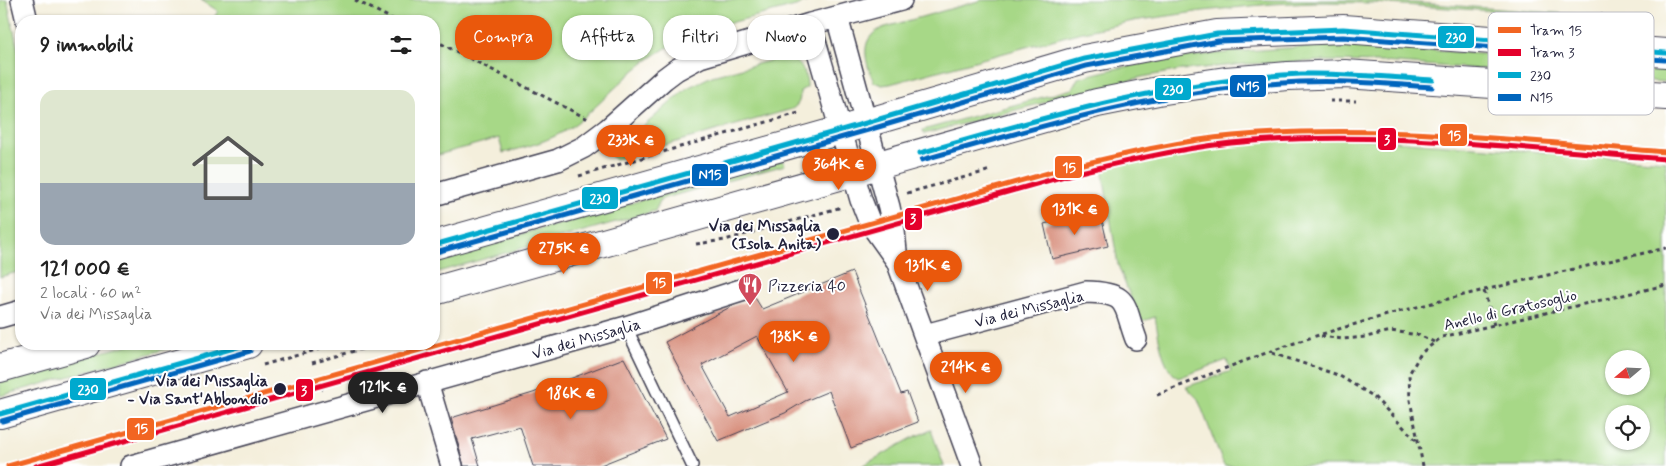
<!DOCTYPE html>
<html lang="it">
<meta charset="utf-8">
<style>
:root{--surface:#fff;--page:#f6f6f6;--text:#222;--muted:#767676;--line:#e0e0e0;--accent:#ea580c}
body{margin:0;font-family:Mynerve,sans-serif;background:var(--page);color:var(--text);height:100vh;display:flex;flex-direction:column;font-size:19px;white-space:nowrap}
*{box-sizing:border-box;margin:0}
p{font-size:16px;color:var(--muted)}
.icon{flex:none;width:28px;height:28px;fill:none;stroke:currentColor;stroke-width:2;stroke-linecap:round;stroke-linejoin:round}
.map{position:relative;flex:1;overflow:hidden}
.panel{position:absolute;left:15px;top:15px;width:425px;height:335px;display:flex;flex-direction:column;background:var(--surface);border-radius:20px;box-shadow:0 1px 4px #0004}
.panel>*{flex:none}
.guide{position:absolute;left:455px;top:15px;width:475px;height:45px;display:flex;gap:10px}
.needle{width:32px;rotate:251deg}
.fabs{position:absolute;left:1605px;top:350px;display:grid;gap:10px}
.fabs a{display:grid;place-items:center;width:45px;height:45px;border-radius:50%;background:var(--surface);box-shadow:0 1px 4px #0004;font-size:25px}
.price{position:absolute;translate:-50% -42px;padding:0 11px;border-radius:18px;background:var(--accent);color:#fff;font-size:16px;line-height:32px;filter:drop-shadow(0 1px 2px #0008)}
.price::after{content:'';position:absolute;left:50%;top:30px;width:15px;height:11px;margin-left:-8px;background:inherit;clip-path:polygon(0 0,100% 0,50% 100%)}
.price.active{background:#222;color:#fff}
ul{padding:0;list-style:none}
li{display:grid;align-content:center;gap:10px;height:265px;padding:0 25px}
li+li{border-top:1px solid var(--line)}
li span{display:grid;place-items:center;height:155px;border-radius:15px;color:#555}
li>.icon{margin-inline-start:auto}
span .icon{width:90px;height:90px;fill:#fffc;stroke-width:1}
li b{font-size:21px}
h2{display:flex;justify-content:space-between;align-items:center;height:60px;padding:0 25px;font-size:21px}
.tag{padding:0 18px;border-radius:20px;background:var(--surface);box-shadow:0 1px 4px #0004;font-size:18px;line-height:45px}
.tag.active{background:var(--accent);color:#fff}
.map>svg:first-child{display:block}
</style>
<div class="map">
<svg width="1666" height="466" viewBox="0 0 1666 466">
<rect width="100%" height="100%" fill="#fff"/>
<filter id="ink" filterUnits="userSpaceOnUse"><feTurbulence type="fractalNoise" baseFrequency=".02" numOctaves="2"/><feDisplacementMap in="SourceGraphic" scale="10" xChannelSelector="R" yChannelSelector="G"/><feConvolveMatrix kernelMatrix="1 2 1 2 8 2 1 2 1" color-interpolation-filters="sRGB"/></filter>
<filter id="wash" filterUnits="userSpaceOnUse"><feTurbulence type="fractalNoise" baseFrequency=".0096" numOctaves="4" result="noise"/><feDisplacementMap in="SourceGraphic" scale="20" xChannelSelector="R" yChannelSelector="G"/><feGaussianBlur stdDeviation="1.12" result="paint"/><feColorMatrix in="noise" values="0 0 0 0 0 0 0 0 0 0 0 0 0 0 0 0 0 1.4 0 .05"/><feComposite in="paint" operator="in"/></filter>
<g filter="url(#wash)">
<rect width="100%" height="100%" fill="#f4efdc"/>
<path fill="#a7d887" stroke="#647d61" fill-rule="evenodd" d="M0 0H7L21 63V271L0 277Z
M201 0H811L799 5C753 18 699 27 658 53 625 73 602 105 571 127 550 141 527 147 503 153L499 138 434 156V21H212L218 11Z
M982 0H1377L1596 16V18L1374 3 1313 2 1271 4 1203 11 1133 21 1074 34 890 84 882 85 874 82C868 69 860 47 872 35 874 32 879 30 882 28Z
M1321 46 1383 47 1666 67V82L1382 62 1323 61 1246 64 1182 70 1142 77 924 134 923 130 1072 89 1078 78C1157 56 1239 51 1321 46Z
M784 57C800 60 807 71 807 87L800 91C800 99 800 104 792 109L620 158 615 159 612 157V154L687 88 712 76Z
M1309 135 1666 161V466H1224L1198 399 1186 387 1231 371 1227 360 1178 378C1161 366 1159 336 1155 317L1140 322 1118 265 1102 168 1198 145 1264 137ZM1614 359H1641V386H1614ZM1614 414H1641V441H1614Z
M783 160 785 165 661 199 655 211 434 273V259Z
M131 344H184L0 396V381Z
M931 430 944 466H862L914 437Z"/>
<g id="blocks">
<path fill="#d99381" fill-rule="evenodd" d="M1084 214 1086 223 1102 220 1108 246 1052 259 1044 224Z
M852 272 901 394 907 392 918 422 851 448 829 391 805 401 785 413 718 441 665 342 732 306 748 301 754 296 762 309ZM757 336 788 392 730 417 702 365Z
M624 358 666 439 598 466H533L520 426 472 439 480 466H464L451 418 533 393Z"/>
</g>
</g>
<g filter="url(#ink)">
<use href="#blocks" fill-opacity="0" stroke="#424153" stroke-width="1"/>
<g fill="none" stroke-linecap="round" stroke-linejoin="round">
<defs>
<path id="lane" d="M626 327 692 465"/>
<path id="street" d="M22 0 27 21
M837 17 889 207 894 231 897 261 972 466
M810 24 861 200 870 223 897 261
M434 195 558 160 584 147 608 129 664 79 676 70 700 57 810 24 901 0
M0 317 21 311
M925 335 1086 292C1131 293 1123 305 1136 339
M427 382 452 466
M131 466 626 327 744 289"/>
<path id="secondary" d="M434 245 866 123 1084 59 1217 34 1343 29 1666 53
M434 291 1097 103 1158 91 1226 81 1288 76 1345 74 1666 96
M0 368 86 344
M0 414 248 344"/>
</defs>
<use href="#lane" stroke="#424153" stroke-width="14"/>
<use href="#street" stroke="#424153" stroke-width="24"/>
<use href="#secondary" stroke="#424153" stroke-width="30"/>
<path stroke="#424153" stroke-width="3" stroke-dasharray="4 4" stroke-linecap="butt" d="M355 0 396 21
M1600 25 1601 13
M434 40 588 119
M1330 101H1356
M579 176 802 112
M907 193 991 170
M696 244 725 240 842 207
M743 267 853 235
M1484 291 1494 325
M434 328 437 327
M1321 336 1343 339 1366 337 1391 331 1419 335 1434 342
M1272 353 1338 375 1373 396 1417 441
M312 363 379 344
M263 365 337 344
M1157 395C1218 371 1280 346 1342 328 1449 296 1558 273 1666 248
M193 422 318 386 323 390
M1423 466 1410 400 1409 374 1421 353 1442 337 1666 285"/>
<use href="#lane" stroke="#fff" stroke-width="11"/>
<use href="#street" stroke="#fff" stroke-width="21"/>
<use href="#secondary" stroke="#fff" stroke-width="28"/>
<defs>
<path id="bus-1" d="M920 153C1045 117 1170 80 1301 74 1345 73 1389 77 1433 80
M434 245 866 123 1084 59 1217 34 1343 29 1666 53
M0 414 248 344"/>
<path id="bus-2" d="M922 160C1047 124 1169 88 1300 82 1344 80 1388 84 1432 87
M436 252 868 130 1086 66 1218 41 1343 37 1665 60
M2 421 250 351"/>
</defs>
<use href="#bus-1" stroke="#fff" stroke-width="9"/>
<use href="#bus-2" stroke="#fff" stroke-width="9"/>
<use href="#bus-1" stroke="#00a9ce" stroke-width="5"/>
<use href="#bus-2" stroke="#0065bd" stroke-width="5"/>
<defs>
<path id="tram-1" d="M8 466 1066 168C1121 155 1176 141 1233 136 1377 123 1522 141 1666 152"/>
<path id="tram-2" d="M36 466 1068 175C1122 162 1176 149 1231 143 1375 129 1522 149 1665 159"/>
</defs>
<use href="#tram-1" stroke="#fff" stroke-width="9"/>
<use href="#tram-2" stroke="#fff" stroke-width="9"/>
<use href="#tram-1" stroke="#f26522" stroke-width="5"/>
<use href="#tram-2" stroke="#e4002b" stroke-width="5"/>
</g>
</g>
<defs>
<symbol id="restaurant-pin" viewBox="-11 -11 22 30"><path d="M0 17L-7.5 6A9.5 9.5 0 1 1 7.5 6Z" fill="#d1495b" stroke="#fff"/><path d="M-5-6h1v4h1v-4h1v4h1v-4h1v5L-1.5 .5V6h-2V.5L-5-1ZM5-6V6H3V1.5H1.5Q1.5-4 5-6Z" fill="#fff"/></symbol>
</defs>
<g fill-rule="evenodd">
<use href="#restaurant-pin" x="736" y="271" width="28" height="38"/>
</g>
<g fill="#22223b" stroke="#fff" stroke-width="2">
<circle cx="833" cy="234" r="7"/>
<circle cx="280" cy="389" r="7"/>
</g>
<g text-anchor="middle" stroke-width="4" stroke-linejoin="round" paint-order="stroke">
<g font-size="16" font-weight="bold" fill="#22223b" stroke="#fff" text-anchor="end">
<text x="821" y="231">Via dei Missaglia<tspan x="821" dy="18">(Isola Anita)</tspan></text>
<text x="268" y="386">Via dei Missaglia<tspan x="268" dy="18">- Via Sant'Abbondio</tspan></text>
</g>
<g font-size="16" fill="#22223b" stroke="#fff" text-anchor="start">
<text x="768" y="291">Pizzeria 40</text>
</g>
<g font-size="16" fill="#22223b" stroke="#fff">
<text transform="translate(1029 308) rotate(-14)" y="6">Via dei Missaglia</text>
<text transform="translate(1510 309) rotate(-13)" y="6">Anello di Gratosoglio</text>
<text transform="translate(586 338) rotate(-16)" y="6">Via dei Missaglia</text>
</g>
</g>
<rect x="1488" y="12" width="166" height="103" rx="8" fill="#fff" stroke="#bdbdc4" stroke-width="1"/>
<rect x="1498" y="27" width="23" height="6" fill="#f26522"/>
<rect x="1498" y="49" width="23" height="7" fill="#e4002b"/>
<rect x="1498" y="72" width="23" height="6" fill="#00a9ce"/>
<rect x="1498" y="94" width="23" height="7" fill="#0065bd"/>
<g font-size="14" fill="#22223b">
<text x="1530" y="35">Tram 15</text>
<text x="1530" y="57">Tram 3</text>
<text x="1530" y="80">230</text>
<text x="1530" y="102">N15</text>
</g>
<g stroke="#fff" stroke-width="2">
<rect x="1437" y="25" width="38" height="24" rx="5" fill="#00a9ce"/>
<rect x="1229" y="74" width="38" height="24" rx="5" fill="#0065bd"/>
<rect x="1154" y="77" width="38" height="24" rx="5" fill="#00a9ce"/>
<rect x="1439" y="123" width="29" height="24" rx="5" fill="#f26522"/>
<rect x="1377" y="127" width="20" height="24" rx="5" fill="#e4002b"/>
<rect x="1054" y="155" width="29" height="24" rx="5" fill="#f26522"/>
<rect x="691" y="163" width="38" height="24" rx="5" fill="#0065bd"/>
<rect x="581" y="186" width="38" height="24" rx="5" fill="#00a9ce"/>
<rect x="904" y="207" width="19" height="24" rx="5" fill="#e4002b"/>
<rect x="645" y="271" width="28" height="24" rx="5" fill="#f26522"/>
<rect x="69" y="377" width="38" height="24" rx="5" fill="#00a9ce"/>
<rect x="295" y="378" width="19" height="24" rx="5" fill="#e4002b"/>
<rect x="126" y="417" width="29" height="24" rx="5" fill="#f26522"/>
</g>
<g font-size="14" text-anchor="middle" font-weight="bold" fill="#fff">
<text x="1456" y="42">230</text>
<text x="1248" y="91">N15</text>
<text x="1173" y="94">230</text>
<text x="1454" y="140">15</text>
<text x="1387" y="144">3</text>
<text x="1069" y="172">15</text>
<text x="710" y="179">N15</text>
<text x="600" y="203">230</text>
<text x="913" y="223">3</text>
<text x="659" y="287">15</text>
<text x="88" y="394">230</text>
<text x="304" y="395">3</text>
<text x="141" y="433">15</text>
</g>
</svg>
<div class="fabs">
<a><svg class="needle" viewBox="-14 -14 28 28"><path d="M0-13l5 13h-10z" fill="#e53935"/><path d="M0 13l5-13h-10z" fill="#767676"/></svg></a>
<a><svg class="icon" aria-label="locate" viewBox="0 0 24 24"><circle cx="12" cy="12" r="6"/><path d="M12 2v4M12 18v4M2 12h4M18 12h4"/></svg></a>
</div>
<b class="price" style="left:631px;top:167px">233K €</b>
<b class="price" style="left:839px;top:191px">364K €</b>
<b class="price" style="left:1075px;top:236px">131K €</b>
<b class="price" style="left:564px;top:275px">275K €</b>
<b class="price" style="left:928px;top:292px">131K €</b>
<b class="price" style="left:794px;top:363px">138K €</b>
<b class="price" style="left:966px;top:394px">214K €</b>
<b class="price active" style="left:383px;top:414px">121K €</b>
<b class="price" style="left:571px;top:420px">186K €</b>
<div class="guide">
<a class="tag active">Compra</a>
<a class="tag">Affitta</a>
<a class="tag">Filtri</a>
<a class="tag">Nuovo</a>
</div>
<section class="panel">
<h2>9 immobili<svg class="icon" aria-label="filters" viewBox="0 0 24 24"><path d="M4 7h16M4 17h16"/><circle cx="9" cy="7" r="2"/><circle cx="15" cy="17" r="2"/></svg></h2>
<ul>
<li><span style="background:linear-gradient(#dfe7d0 60%,#9aa5b1 0)"><svg class="icon" aria-label="home" viewBox="0 0 24 24"><path d="M3 11l9-7 9 7M6 9v11h12V9"/></svg></span><div><b>121 000 €</b><p>2 locali · 60 m²</p><p>Via dei Missaglia</p></div></li>
</ul>
</section>
</div>
